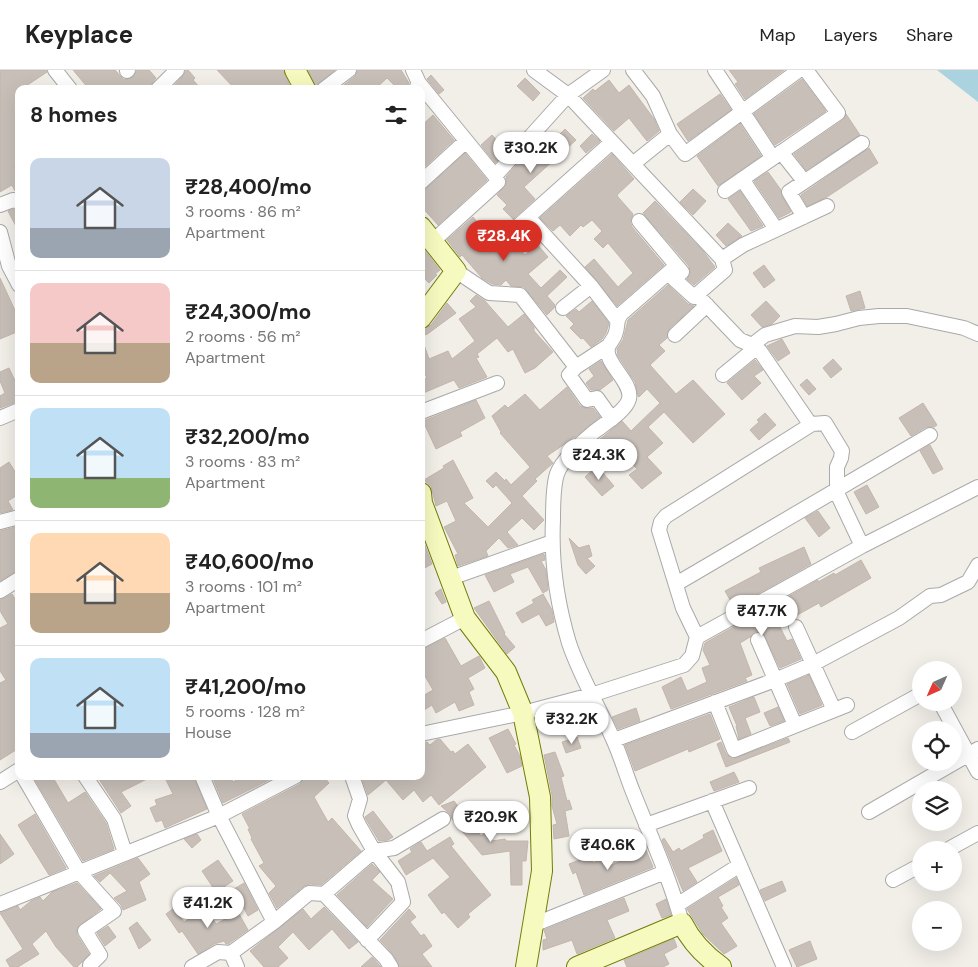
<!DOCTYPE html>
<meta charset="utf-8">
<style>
:root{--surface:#fff;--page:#f6f6f6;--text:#222;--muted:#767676;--line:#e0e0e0;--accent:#d93025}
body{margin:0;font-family:"DM Sans",sans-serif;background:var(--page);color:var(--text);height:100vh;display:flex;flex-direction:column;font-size:19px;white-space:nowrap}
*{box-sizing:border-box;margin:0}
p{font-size:16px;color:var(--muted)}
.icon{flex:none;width:28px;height:28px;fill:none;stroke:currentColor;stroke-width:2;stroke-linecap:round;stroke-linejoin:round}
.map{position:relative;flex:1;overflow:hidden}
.panel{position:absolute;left:15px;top:15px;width:410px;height:695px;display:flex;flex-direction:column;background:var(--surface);border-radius:10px;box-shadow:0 5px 20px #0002}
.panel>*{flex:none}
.needle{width:32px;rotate:225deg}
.controls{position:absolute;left:912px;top:591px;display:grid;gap:10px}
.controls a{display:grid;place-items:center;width:50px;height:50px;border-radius:50%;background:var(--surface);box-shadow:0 5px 20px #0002;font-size:25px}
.price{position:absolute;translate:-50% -42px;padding:0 11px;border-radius:18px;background:#fff;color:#222;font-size:16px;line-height:32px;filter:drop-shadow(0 1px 2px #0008)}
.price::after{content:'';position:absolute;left:50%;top:30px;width:15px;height:11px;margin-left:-8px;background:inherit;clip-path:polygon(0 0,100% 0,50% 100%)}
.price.active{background:var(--accent);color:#fff}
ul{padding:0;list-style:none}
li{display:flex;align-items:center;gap:15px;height:125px;padding:0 15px}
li+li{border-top:1px solid var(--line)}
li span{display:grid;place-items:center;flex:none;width:140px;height:100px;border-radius:10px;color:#555}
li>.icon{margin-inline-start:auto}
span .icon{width:60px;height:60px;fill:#fffc;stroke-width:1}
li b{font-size:21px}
h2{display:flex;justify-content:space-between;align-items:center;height:60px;padding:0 15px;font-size:21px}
header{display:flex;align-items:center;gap:30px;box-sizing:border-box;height:70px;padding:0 25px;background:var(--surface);border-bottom:1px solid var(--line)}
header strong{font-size:24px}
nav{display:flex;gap:28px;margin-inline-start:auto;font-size:18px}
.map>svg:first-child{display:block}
</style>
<header>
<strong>Keyplace</strong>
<nav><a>Map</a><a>Layers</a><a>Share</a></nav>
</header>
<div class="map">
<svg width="978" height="897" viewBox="0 0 978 897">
<rect width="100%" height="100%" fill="#f2efe9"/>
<path fill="#aad3df" d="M937 0H978V32Z"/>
<path fill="#c7bfb8" stroke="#c4b6ab" d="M0 0H46L47 2 26 16 27 19H19V93L14 96 19 103V122L15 121 12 115 0 122Z
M73 0H115L124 10 133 7 137 0H149L156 8 152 13 149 19H89Z
M186 0H188L195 8 193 10 201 19H171L183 6Z
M217 0H283L290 16 287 19H235Z
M308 0H335L316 16Z
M358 0H401L409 13 406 19H398L387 8 375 19H339L354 7Z
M729 0H784L745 29 735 14 738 12Z
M431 5 444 20 439 24 427 9Z
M525 8 540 23 533 31 517 16Z
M802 9 826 41 775 75 754 44Z
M609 10 619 23 629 15 654 49 659 61 647 71 629 48 614 61 583 28 593 19 595 21Z
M720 24 731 40 688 71 677 54Z
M846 44 860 65 806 100 794 84 843 50Z
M433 45 454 70 421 100V56Z
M740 54 761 86 718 116 697 86Z
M565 59 576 70 524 117 535 129 513 149 503 139 507 135 497 125 506 114V107L526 84 529 87 545 72 549 75Z
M592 64 600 71 586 83 580 76Z
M492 65 501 75 510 67 514 72 495 93 481 75Z
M869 78 878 93 827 127 807 136 801 125Z
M465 83 487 110 438 155 421 136V121L427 118Z
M612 84 634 109 617 125 618 127 633 144 630 152 632 157 664 195 617 236 585 197 594 189 618 217 633 203 608 173 603 178 594 169 602 161 592 150 583 157 581 155 570 166 560 155 553 161 540 148Z
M768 102 781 120 782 126 791 142 779 148 754 111Z
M693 119 706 131 693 145 680 132Z
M740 121 763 156 751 161 728 129Z
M655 131 703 181 715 197 694 215 687 209 690 204 689 196 643 143Z
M14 139 19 140V162L8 141Z
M473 147 486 162 491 158 505 173 514 172 525 185 537 174 548 187 528 204 541 218 560 200 567 207 547 226 555 235 554 238 547 245 524 217 511 216 506 210 501 215 492 214 482 208 462 185 460 187 447 170Z
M728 153 742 166 726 176 716 165Z
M421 176 440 200 435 204 437 205 429 213 421 205Z
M764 195 775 210 764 218 753 203Z
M0 208 19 249V261L0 269Z
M668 215 688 234 694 236 669 259 667 268 659 275 665 281 650 295 676 324 693 310 725 344 693 373 664 342 648 357 663 373 647 387 662 403 642 419 629 405 637 399 615 375 597 391 587 380 622 351 631 361 660 333 647 319 639 327 638 326 635 312 618 286 617 279 623 270 628 250Z
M860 221 865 238 851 241 846 226Z
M476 225 485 231 508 257 524 244 534 257V261L553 282 535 298 525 303 513 279 508 282 497 268 477 284 479 287 476 288 487 307 459 318 454 310 421 324V310L427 308 421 297V272H423L429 289 448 281 452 289 475 271 459 249 476 237 470 231Z
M592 231 609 253 606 263 602 269 591 277 583 268 581 269 570 258 574 254 566 246 576 239 579 242Z
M766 231 780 246 772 254 762 257 751 245Z
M447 233 456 243 426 265 422 259 431 255Z
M782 269 790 283 778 291 767 276Z
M833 289 842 299 831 308 823 298Z
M755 290 763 300 754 306 761 313 742 330 727 313Z
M601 291 613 310 600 320H591L586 313 594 306 589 299Z
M9 298 19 319V331L0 338V326L5 323 0 311V302Z
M807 309 816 319 809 325 800 315Z
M567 317 580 336 584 338H593L600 347 575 367 547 386 553 393 535 409 537 411 522 426 544 450 534 460 522 448 507 462 518 475 508 478 499 468 486 481 488 486 458 496 455 485 458 484 444 457 456 451 447 431 436 436 431 416 424 410 444 398 443 396 453 390 473 428 464 433 488 457 512 433 496 415 493 418 486 411 496 402 505 411 506 409 511 415 530 397 500 363 501 362 492 346 505 335 508 338 525 324 540 340Z
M476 330 485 348 460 362 462 366 436 379 423 351Z
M923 333 937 355 934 357H926L911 366 899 348Z
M765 343 776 355 759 370 750 360 759 352 757 350Z
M930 375 943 399 933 404 920 381Z
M9 392 19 408V424L8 431 13 440 0 443V398Z
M597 396 614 416 602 426 585 407Z
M867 415 879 437 866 444 854 422Z
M818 441 830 458 819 467 805 448Z
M19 456V500L0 511V461Z
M421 465 432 494 421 500Z
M569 468 579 478 589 475 592 486 587 488 595 496 586 504 578 495Z
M804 477 811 494 734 537 725 521 761 502 759 498Z
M544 484 545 490 541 491 546 500 548 520 543 523 528 497 510 504 514 512 494 522 485 505Z
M861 490 871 508 821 537 819 533 779 555 787 571 792 569 801 589 780 598 762 560 755 562 750 567 740 573 752 605 745 608 747 611 671 639 662 617 681 607 687 621 707 612 702 598 710 595 703 580 705 573 818 510V512L834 503 835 505Z
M441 519 446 532 442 534 435 523Z
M12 524 19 535V678L0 690V613L6 610 0 601V558L8 554 0 541V530Z
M543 524 552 540 554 552 546 556 539 544 522 553 516 543 534 533 532 530Z
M489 531 505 563 504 564 515 577 507 584 474 538Z
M445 568 461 596 479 586 485 598 468 608 474 619 469 622 474 635 459 641 455 632 436 643 432 635 421 642V627L433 620 421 599V580Z
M809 605 822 635 800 644 787 614Z
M754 627 760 642 745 648 751 664 739 669 736 656H737L729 637Z
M778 637 784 651 770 656 764 643Z
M636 638 640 651 618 659 612 647Z
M710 644 720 669 689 682 688 679 635 701 625 675Z
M508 659 516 674 514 675 520 686 522 696 507 703 489 668Z
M577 667 581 678 566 683 562 672Z
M788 668 790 672 726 697 717 674 721 672 726 684 733 689Z
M440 669 451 682 453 681 455 684 468 674 486 697 439 735 431 725 423 732 414 720 403 730 386 710 368 725 361 706H421V673L427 672 430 675 436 670Z
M555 682 564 706 561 707 567 731 569 730 572 739 565 741 569 766 554 769 553 755 557 754 552 736V725L544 685Z
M734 702 739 712 714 721 710 712Z
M33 706H52L68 733 85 722 106 753 114 779 83 791Z
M97 706H153L121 722 131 736 121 743Z
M164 706H193L207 739 165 758 162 750 156 752 150 738 157 735 155 730 173 724Z
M212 706H230L233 712 244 706H277L223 733Z
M305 706H323L329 713 314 727 328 752 332 748 361 781 321 815 310 814 304 816 277 838 269 823 276 816 259 796 264 793 251 769 252 768 248 759H250L242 744 300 714Z
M454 731 481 766 485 763 492 771 505 769 506 771H528L526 791H522V815H511L510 781 482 785 452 749 450 744 441 736Z
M373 741 393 767 388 770 379 771 367 751 365 747Z
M35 744 66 798 49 805 18 755Z
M713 760 722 781 688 798 697 812 683 821 662 770 664 768 673 782 679 778 681 781 704 768 703 765Z
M0 764 14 784 0 794Z
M197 764 201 770 192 778 184 769Z
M450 767 454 774 451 776 491 825 468 844 470 847 458 858 444 842 442 844 428 825 450 807 433 788 406 805 398 791 412 782 410 779 421 772 427 781Z
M646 780 653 797 584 825 576 802 573 804 569 794 590 786 593 793 603 788 607 797Z
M138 788 150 804 139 812 146 830 123 840 121 835 114 828 127 821 110 803 100 812 94 806Z
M218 790 233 811 216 822 202 801Z
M372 794 380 802 372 810 393 829 367 857 337 825Z
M736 808 739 815 718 827 723 836 721 837 728 848 721 853 737 876 724 884 703 864 687 839Z
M782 811 786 821 765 831 760 820Z
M77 813 101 839 77 858V865L89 884 81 893 77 897H74L56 877 46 861 32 874 39 884 18 897H10L6 890 23 879 0 843 18 836 20 840 31 831 40 827 43 831 52 822Z
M244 813 258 840 248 846 234 819Z
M624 828 629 841 607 850 615 868 577 884 572 870 543 880V870L547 869 544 860Z
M666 829 671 845 662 848 656 834Z
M324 837 358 872 349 879 332 859 309 880 293 862 278 877 288 888 278 897H264L250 881 303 839 311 849Z
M174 838 184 852 206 838 216 854 238 842 248 860 228 874H226L224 871 214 874 198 884 182 861 179 863 166 844Z
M409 839 416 847 410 852 421 866 424 864 432 876 422 884 432 897H400L393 884 380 870Z
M137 852 151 870 139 879 129 858Z
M108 856 116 867 105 876 97 863Z
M674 869 677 877 664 884 669 894 663 897H627L624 890Z
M810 871 817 889 797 897 789 880Z
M372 887 381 897H361Z"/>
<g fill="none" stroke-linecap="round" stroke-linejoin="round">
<defs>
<path id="street" d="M55 0 70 19
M413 0 419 13 416 19
M534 0 568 25 722 189 725 200 694 227 674 209 682 202 639 151
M633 0 653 26 670 64 685 84 799 0
M715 0 773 88
M127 1 128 0
M419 13 495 106 498 112 433 171
M158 19 177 0
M324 19 349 0
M781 82 804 111
M634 93 670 64
M495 106 568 25 603 0
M742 109 776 159
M421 112 466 71
M725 121 838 43 806 0
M0 135 13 130 19 131
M528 147 591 216 617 250
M804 147 789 122 862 73
M0 162 9 196 19 215
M508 165 612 72
M722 189 743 175 827 136
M676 196 621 244C615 252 619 256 615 265 614 269 609 273 608 278 604 293 633 312 629 329 626 341 604 354 594 362 583 371 561 391 557 404 553 416 553 437 553 450 551 491 557 533 569 573 580 606 599 637 613 669 621 686 626 705 633 722 650 765 670 808 682 853
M456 201 489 223 520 225 576 297 569 305 587 330 597 328 612 349
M697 225 740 270 752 275
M563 238 591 216
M675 265 707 235
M576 297 608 276
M723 305 757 277
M421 342 497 313
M0 348 19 340
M0 452 19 447
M862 476 978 417
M451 508 552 472
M676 514 930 365
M0 521 19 509
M796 557 834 640
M697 567 862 476 837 423V397L841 388 842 381 825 353 812 354 808 351 760 281 752 275 765 265 795 256 818 257 836 254 859 248 879 246H907L964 258 978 264
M758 570 795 655
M421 571 465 548
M715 632 734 680 847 635
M940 632 978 702
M852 662 921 624
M421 664 523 643 591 625 684 595 692 586 697 567 683 538 659 460 661 452 666 446 812 354
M614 670 775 610 813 594 899 548 930 526 941 525 968 512 978 495
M23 706 79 802 114 841 85 861 100 885 90 895
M85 706 114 749 125 783
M202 706 219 746 274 852
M352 706 360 729 355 746 359 755 374 781 398 812 403 832 367 870
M0 712 19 700
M712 731 784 897
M869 742 978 679
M646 755 749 718
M947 780 978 763
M893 810 921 795
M324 824 374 781 394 778 443 749
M0 834 219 746 296 706
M677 835 740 795
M533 855 665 802
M231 883 237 897
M192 897 218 882 231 883 274 852 309 823 324 824 386 889 391 897"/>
<path id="secondary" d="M295 0 305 19
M421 157 456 201 421 248
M421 423 422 433 465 548 506 602 523 643 540 727 542 801 526 897
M577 897 682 853C691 871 704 885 721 897"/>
</defs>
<use href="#street" stroke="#a9a9a9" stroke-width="16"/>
<use href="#secondary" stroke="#707d05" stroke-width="22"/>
<use href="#street" stroke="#fff" stroke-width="14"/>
<use href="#secondary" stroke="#f7fabf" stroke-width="20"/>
</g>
</svg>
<div class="controls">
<a><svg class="needle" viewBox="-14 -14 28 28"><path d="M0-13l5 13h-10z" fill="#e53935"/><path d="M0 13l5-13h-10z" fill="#767676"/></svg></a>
<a><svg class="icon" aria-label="locate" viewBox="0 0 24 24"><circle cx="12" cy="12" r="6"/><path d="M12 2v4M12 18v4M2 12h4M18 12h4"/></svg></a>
<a><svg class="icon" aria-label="layers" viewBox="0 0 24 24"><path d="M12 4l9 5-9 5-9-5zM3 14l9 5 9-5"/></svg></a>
<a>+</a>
<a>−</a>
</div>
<b class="price" style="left:531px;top:104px">₹30.2K</b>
<b class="price active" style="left:504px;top:192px">₹28.4K</b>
<b class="price" style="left:599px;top:411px">₹24.3K</b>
<b class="price" style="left:762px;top:567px">₹47.7K</b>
<b class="price" style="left:572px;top:675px">₹32.2K</b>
<b class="price" style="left:491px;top:773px">₹20.9K</b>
<b class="price" style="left:608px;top:801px">₹40.6K</b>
<b class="price" style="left:208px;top:859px">₹41.2K</b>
<section class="panel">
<h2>8 homes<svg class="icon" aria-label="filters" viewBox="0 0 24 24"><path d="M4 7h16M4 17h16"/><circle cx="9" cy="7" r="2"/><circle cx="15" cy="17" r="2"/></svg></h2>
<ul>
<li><span style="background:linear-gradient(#c9d6e8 70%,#9aa5b1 0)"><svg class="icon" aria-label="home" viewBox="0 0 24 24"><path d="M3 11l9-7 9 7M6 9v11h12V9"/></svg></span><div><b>₹28,400/mo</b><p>3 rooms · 86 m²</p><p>Apartment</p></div></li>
<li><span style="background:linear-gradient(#f6c9c9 60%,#b9a48a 0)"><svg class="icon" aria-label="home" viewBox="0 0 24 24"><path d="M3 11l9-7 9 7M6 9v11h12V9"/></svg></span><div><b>₹24,300/mo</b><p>2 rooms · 56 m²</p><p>Apartment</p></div></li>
<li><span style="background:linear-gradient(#bfe0f5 70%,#8fb573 0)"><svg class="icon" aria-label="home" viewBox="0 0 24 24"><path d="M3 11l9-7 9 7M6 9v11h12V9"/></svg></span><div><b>₹32,200/mo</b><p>3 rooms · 83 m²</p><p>Apartment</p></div></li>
<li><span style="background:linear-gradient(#ffd9b3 60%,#b9a48a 0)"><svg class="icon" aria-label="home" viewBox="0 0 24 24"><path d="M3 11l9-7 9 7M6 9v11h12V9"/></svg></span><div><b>₹40,600/mo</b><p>3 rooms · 101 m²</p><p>Apartment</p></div></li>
<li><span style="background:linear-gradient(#bfe0f5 75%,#9aa5b1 0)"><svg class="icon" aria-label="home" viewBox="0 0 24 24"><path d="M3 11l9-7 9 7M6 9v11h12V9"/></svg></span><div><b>₹41,200/mo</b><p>5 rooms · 128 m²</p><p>House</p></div></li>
</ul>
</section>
</div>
